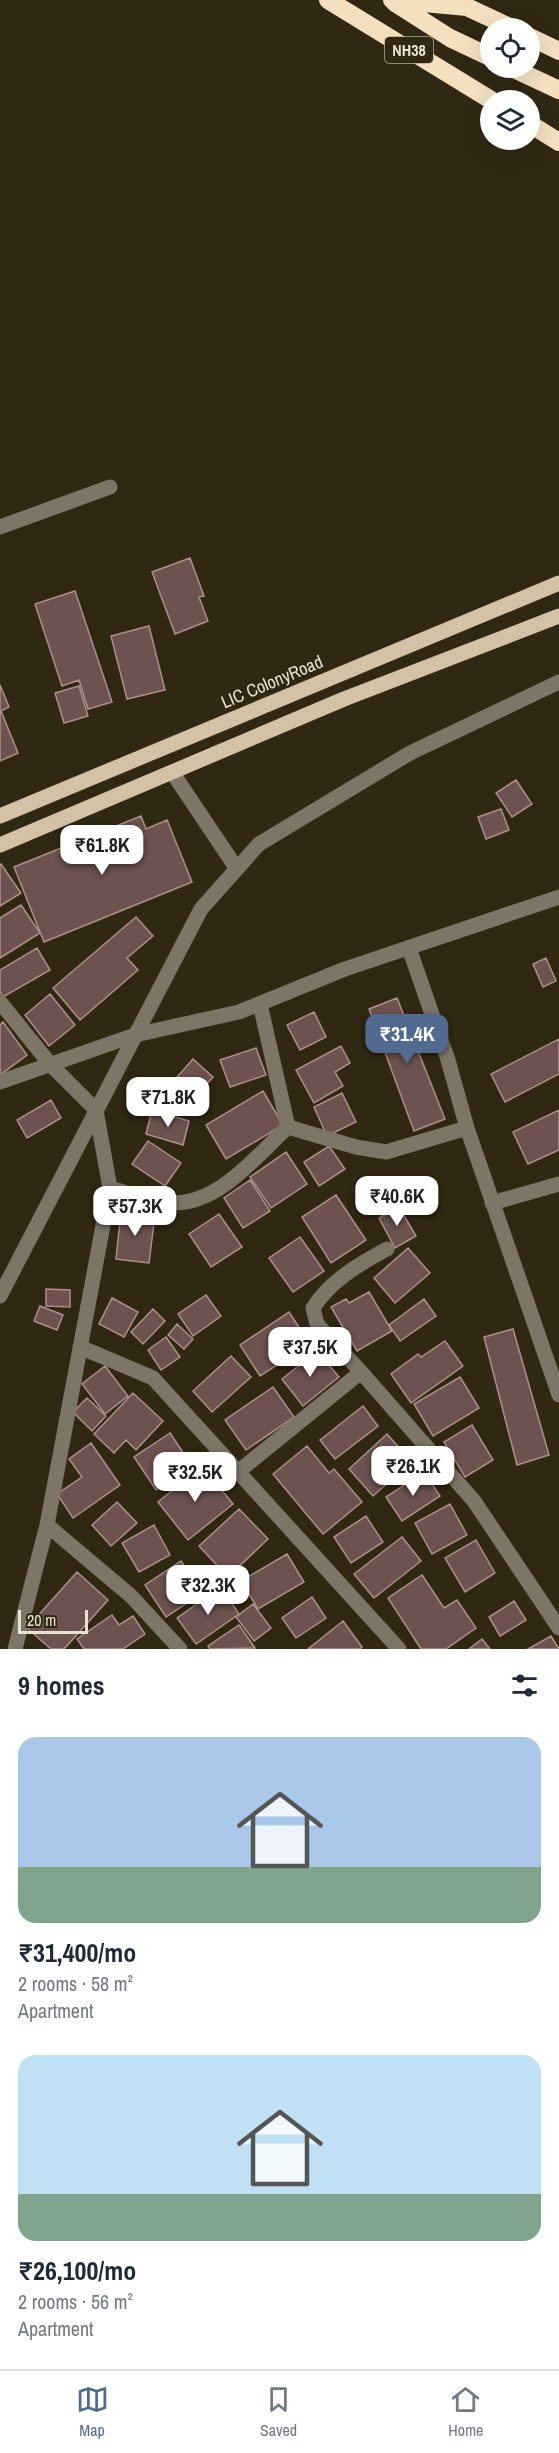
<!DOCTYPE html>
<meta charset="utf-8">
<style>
:root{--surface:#fff;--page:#f6f6f7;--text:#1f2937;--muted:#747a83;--line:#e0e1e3;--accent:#506a90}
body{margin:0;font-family:"Archivo Narrow",sans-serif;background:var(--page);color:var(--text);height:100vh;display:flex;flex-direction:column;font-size:22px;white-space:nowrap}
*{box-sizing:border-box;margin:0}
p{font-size:20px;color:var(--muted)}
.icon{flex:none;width:33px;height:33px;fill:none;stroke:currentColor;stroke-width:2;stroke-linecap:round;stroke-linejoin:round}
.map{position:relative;height:1649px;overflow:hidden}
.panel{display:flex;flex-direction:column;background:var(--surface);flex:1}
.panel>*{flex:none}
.fabs{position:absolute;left:480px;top:18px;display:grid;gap:12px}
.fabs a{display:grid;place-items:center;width:60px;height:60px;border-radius:50%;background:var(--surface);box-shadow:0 6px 24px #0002;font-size:30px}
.scale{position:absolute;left:18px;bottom:15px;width:70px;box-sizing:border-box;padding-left:6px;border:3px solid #e8e2d5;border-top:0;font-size:16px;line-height:21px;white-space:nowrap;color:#e8e2d5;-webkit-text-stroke:4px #312813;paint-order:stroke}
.price{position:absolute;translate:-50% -51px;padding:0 14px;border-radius:12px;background:#fff;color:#222;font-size:20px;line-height:39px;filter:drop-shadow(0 2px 3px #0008)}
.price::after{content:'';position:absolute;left:50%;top:36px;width:18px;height:14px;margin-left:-9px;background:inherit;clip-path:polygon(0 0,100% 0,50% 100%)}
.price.current{background:var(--accent);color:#fff}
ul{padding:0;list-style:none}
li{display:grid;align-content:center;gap:12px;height:318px;padding:0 18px}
li span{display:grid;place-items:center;height:186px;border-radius:18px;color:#555}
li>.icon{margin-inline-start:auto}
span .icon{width:108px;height:108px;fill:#fffc;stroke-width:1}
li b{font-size:26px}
h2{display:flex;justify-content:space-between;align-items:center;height:72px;padding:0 18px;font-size:26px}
.menu{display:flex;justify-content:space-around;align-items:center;height:84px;border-top:2px solid var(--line);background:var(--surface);font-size:16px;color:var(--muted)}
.menu a{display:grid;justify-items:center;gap:3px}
.menu .current{color:var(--accent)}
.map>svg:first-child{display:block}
</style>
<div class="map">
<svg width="559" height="1649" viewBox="0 0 559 1649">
<rect width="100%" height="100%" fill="#312813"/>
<path fill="#6d524f" stroke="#ad908d" stroke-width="1.5" d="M190 558 204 596 199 597 208 621 175 634 152 572Z
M75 591 112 702 88 709 79 680 62 686 35 604Z
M149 626 165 690 127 699 111 636Z
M0 685 9 707 1 711 18 753 0 761Z
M79 686 88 716 64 723 55 693Z
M516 780 532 804 512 817 496 793Z
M501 809 509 830 486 839 478 817Z
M141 816 146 829 167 820 192 882 44 942 14 867Z
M1 864 21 893 0 906V865Z
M21 905 40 933 0 958V918Z
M136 917 153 936 127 958 138 970 80 1020 53 988Z
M37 948 50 970 3 997 0 991V970Z
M546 958 556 981 543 987 533 964Z
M50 994 75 1025 49 1046 25 1015Z
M397 998 445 1119 414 1131 369 1009Z
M314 1012 326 1037 300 1050 287 1025Z
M3 1022 27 1055 0 1075V1025Z
M559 1039V1074L505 1102 491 1074Z
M341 1046 350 1063 335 1072 343 1086 314 1103 296 1070Z
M256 1048 266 1075 230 1087 220 1060Z
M193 1059 213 1077 190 1103 170 1085Z
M263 1091 283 1125 226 1159 206 1125Z
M342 1093 356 1122 327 1136 314 1107Z
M51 1100 61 1118 27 1138 17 1120Z
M152 1110 189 1121 183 1145 146 1134Z
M559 1110V1150L528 1164 513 1132Z
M148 1141 181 1163 165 1186 132 1164Z
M329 1146 345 1169 319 1186 304 1162Z
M286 1152 307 1184 271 1208 250 1177Z
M250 1180 270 1211 243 1228 224 1198Z
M389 1182 397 1201 375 1210 367 1191Z
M336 1195 366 1240 331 1263 302 1217Z
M399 1207 416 1236 395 1248 379 1218Z
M121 1211 155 1215 149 1263 116 1259Z
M219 1214 242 1247 211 1267 189 1234Z
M300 1237 324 1271 293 1292 269 1258Z
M408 1248 430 1273 395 1303 374 1278Z
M46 1289 70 1290V1307L46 1306Z
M369 1292 392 1331 357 1351 331 1307 346 1299 349 1303Z
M206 1295 221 1316 193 1336 178 1314Z
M112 1298 138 1312 124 1337 99 1324Z
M424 1299 436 1316 400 1341 389 1325Z
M40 1306 63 1315 57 1330 34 1321Z
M153 1309 165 1321 143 1344 131 1332Z
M289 1312 310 1344 260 1376 240 1345Z
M177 1324 193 1339 184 1349 168 1335Z
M513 1329 549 1455 517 1465 484 1337Z
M166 1337 180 1357 161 1370 148 1350Z
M445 1341 463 1366 411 1403 391 1374 418 1354 421 1357Z
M317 1351 339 1377 303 1406 282 1379Z
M231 1356 251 1377 212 1412 193 1391Z
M105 1366 128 1396 105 1414 82 1384Z
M460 1377 479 1408 433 1436 414 1404Z
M273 1387 294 1417 246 1450 225 1420Z
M133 1393 163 1421 136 1450 126 1440 114 1453 94 1434Z
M87 1398 106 1416 92 1431 73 1412Z
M363 1406 378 1426 335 1459 320 1440Z
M472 1425 493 1460 465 1477 444 1442Z
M170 1433 192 1466 156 1490 134 1457Z
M387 1434 412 1462 373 1496 349 1469Z
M91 1443 120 1485 73 1518 57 1494 82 1477 69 1459Z
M307 1446 329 1473 334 1469 362 1502 323 1534 273 1474Z
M202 1466 233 1504 188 1540 158 1502Z
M424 1472 440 1496 402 1521 386 1497Z
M117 1502 137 1523 111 1546 92 1525Z
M450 1504 467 1535 432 1554 415 1523Z
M239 1509 268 1539 228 1577 199 1546Z
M366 1516 383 1542 351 1563 334 1537Z
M154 1525 170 1555 139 1572 122 1543Z
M402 1537 421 1561 374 1598 354 1574Z
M476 1540 495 1573 465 1592 445 1558Z
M287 1554 304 1582 258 1609 241 1581Z
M181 1561 202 1593 166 1617 145 1585Z
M77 1572 108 1600 64 1649H51L27 1628Z
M422 1575 444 1608 457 1600 476 1628 446 1649H421L388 1598Z
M221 1587 239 1614 196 1644 177 1618Z
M312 1597 326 1618 296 1638 282 1618Z
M514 1601 526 1620 500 1636 489 1617Z
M253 1604 271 1628 254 1641 236 1617Z
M112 1615 119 1625 133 1616 145 1634 123 1649H84L77 1639Z
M343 1621 362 1647 360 1649H308Z
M239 1625 255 1648 210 1649 208 1646Z
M551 1636 559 1649H528Z
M482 1639 490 1649H469Z"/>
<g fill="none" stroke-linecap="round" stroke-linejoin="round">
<path stroke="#7d7568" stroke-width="15" d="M0 527 110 487
M172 772 237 869
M0 1002 50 1064 96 1110 110 1188 47 1525 15 1649
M260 1004 288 1127
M0 1082 135 1035 239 1012 345 969 559 897
M467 1128 559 1395
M110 1188C130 1193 154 1203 174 1203 220 1203 256 1156 288 1127L356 1147 386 1152 467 1128 448 1060 409 948
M492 1203 559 1184
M0 1296 201 909 259 844 410 753 559 682
M80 1347 153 1378 399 1649
M361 1372 317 1324 313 1308C330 1281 359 1264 387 1249
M239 1471 361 1372 474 1501 559 1628
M47 1525 131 1596 180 1649"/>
<path stroke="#d3c2a6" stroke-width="15" d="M0 816 559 583
M0 845 344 699 559 616"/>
<path stroke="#f4e0bf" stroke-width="18" d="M328 0 491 100
M392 0 467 7 512 28
M395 3 450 38 490 57
M530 37 559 51
M512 68 559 90
M530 124 559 142"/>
</g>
<g text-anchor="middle" stroke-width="4.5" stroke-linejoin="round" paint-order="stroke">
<rect fill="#312813" stroke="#b1aa9b" stroke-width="1.5" x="385" y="37" width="48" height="26" rx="4.5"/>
<g font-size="16" font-weight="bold" fill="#e8e2d5">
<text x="409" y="56">NH38</text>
</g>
<g font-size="18" fill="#e8e2d5" stroke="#312813">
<text transform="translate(272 682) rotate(-23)" y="6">LIC ColonyRoad</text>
</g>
</g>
</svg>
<div class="fabs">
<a><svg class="icon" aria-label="locate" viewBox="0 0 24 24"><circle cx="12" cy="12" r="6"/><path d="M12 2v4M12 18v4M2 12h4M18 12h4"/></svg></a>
<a><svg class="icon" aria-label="layers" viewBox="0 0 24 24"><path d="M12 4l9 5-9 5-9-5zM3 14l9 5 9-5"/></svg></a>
</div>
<div class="scale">20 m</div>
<b class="price" style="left:102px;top:876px">₹61.8K</b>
<b class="price current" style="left:407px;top:1065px">₹31.4K</b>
<b class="price" style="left:168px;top:1128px">₹71.8K</b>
<b class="price" style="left:397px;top:1227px">₹40.6K</b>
<b class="price" style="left:135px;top:1237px">₹57.3K</b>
<b class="price" style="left:310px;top:1378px">₹37.5K</b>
<b class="price" style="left:413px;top:1497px">₹26.1K</b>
<b class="price" style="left:195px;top:1503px">₹32.5K</b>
<b class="price" style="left:208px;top:1616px">₹32.3K</b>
</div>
<section class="panel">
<h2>9 homes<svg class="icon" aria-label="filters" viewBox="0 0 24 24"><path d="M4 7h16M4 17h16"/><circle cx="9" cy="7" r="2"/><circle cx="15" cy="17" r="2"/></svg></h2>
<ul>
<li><span style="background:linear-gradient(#a9c7e8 70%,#7fa58c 0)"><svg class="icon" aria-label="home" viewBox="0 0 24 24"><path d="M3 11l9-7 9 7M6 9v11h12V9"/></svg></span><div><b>₹31,400/mo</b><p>2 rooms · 58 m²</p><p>Apartment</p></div></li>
<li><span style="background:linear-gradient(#bfe0f5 75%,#7fa58c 0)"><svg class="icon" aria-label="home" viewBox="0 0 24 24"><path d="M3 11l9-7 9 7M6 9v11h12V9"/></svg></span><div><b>₹26,100/mo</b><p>2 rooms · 56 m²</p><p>Apartment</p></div></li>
</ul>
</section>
<nav class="menu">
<a class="current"><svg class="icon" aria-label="map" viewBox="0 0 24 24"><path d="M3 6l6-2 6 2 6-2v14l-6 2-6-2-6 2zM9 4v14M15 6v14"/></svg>Map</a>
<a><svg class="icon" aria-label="saved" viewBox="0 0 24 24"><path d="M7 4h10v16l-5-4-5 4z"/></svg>Saved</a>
<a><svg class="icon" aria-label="home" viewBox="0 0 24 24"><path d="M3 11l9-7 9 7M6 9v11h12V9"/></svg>Home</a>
</nav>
